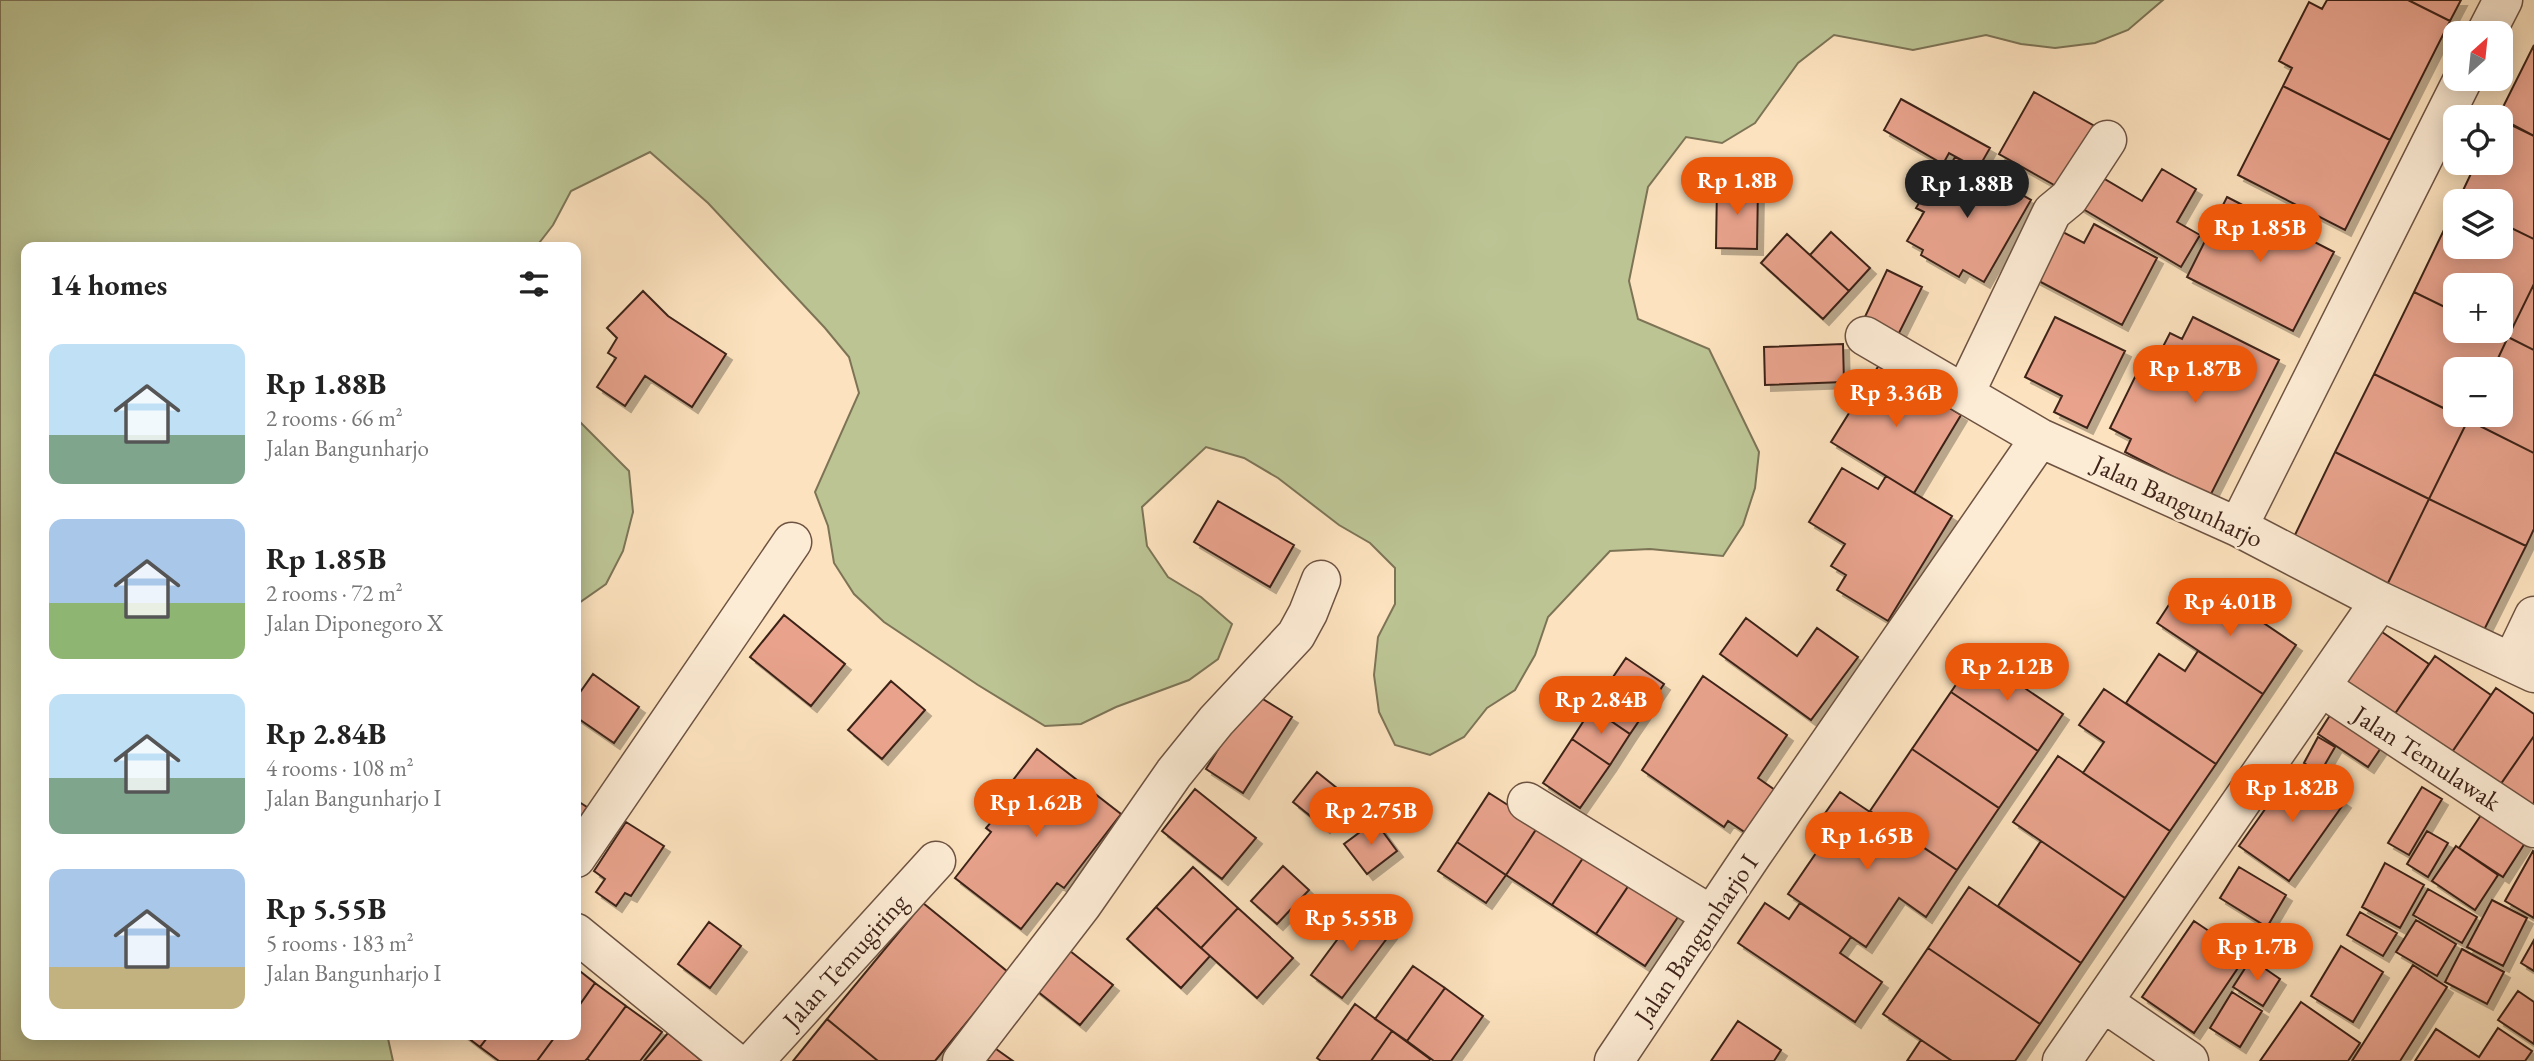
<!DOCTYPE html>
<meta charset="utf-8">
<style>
:root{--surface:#fff;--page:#f6f6f6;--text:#222;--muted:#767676;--accent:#ea580c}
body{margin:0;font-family:"EB Garamond",serif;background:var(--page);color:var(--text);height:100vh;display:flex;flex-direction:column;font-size:26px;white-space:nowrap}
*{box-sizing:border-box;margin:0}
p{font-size:23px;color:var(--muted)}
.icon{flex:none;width:38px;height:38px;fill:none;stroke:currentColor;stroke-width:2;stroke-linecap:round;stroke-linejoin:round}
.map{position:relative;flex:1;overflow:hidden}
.side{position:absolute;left:21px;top:242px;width:560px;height:798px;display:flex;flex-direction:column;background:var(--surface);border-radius:14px;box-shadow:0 4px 18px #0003}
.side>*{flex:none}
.needle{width:46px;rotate:27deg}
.controls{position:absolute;left:2443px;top:21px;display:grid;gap:14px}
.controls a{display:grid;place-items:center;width:70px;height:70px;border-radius:14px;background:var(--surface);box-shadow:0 4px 18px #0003;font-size:35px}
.price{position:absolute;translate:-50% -60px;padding:0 16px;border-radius:24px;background:var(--accent);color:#fff;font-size:23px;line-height:46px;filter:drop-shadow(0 2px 4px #0008)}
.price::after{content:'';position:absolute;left:50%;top:42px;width:21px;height:16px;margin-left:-10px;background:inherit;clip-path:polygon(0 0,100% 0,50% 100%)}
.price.on{background:#222;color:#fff}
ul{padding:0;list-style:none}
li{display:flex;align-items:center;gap:21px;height:175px;padding:0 28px}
li span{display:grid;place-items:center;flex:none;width:196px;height:140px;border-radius:14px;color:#555}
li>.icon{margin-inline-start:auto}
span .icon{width:84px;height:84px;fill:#fffc;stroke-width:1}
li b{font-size:30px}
h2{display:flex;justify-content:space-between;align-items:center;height:84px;padding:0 28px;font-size:30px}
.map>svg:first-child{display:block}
</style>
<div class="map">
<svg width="2534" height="1061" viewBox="0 0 2534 1061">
<defs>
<filter id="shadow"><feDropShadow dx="6" dy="6" stdDeviation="0" flood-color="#0004"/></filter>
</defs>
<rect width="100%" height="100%" fill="#fce2be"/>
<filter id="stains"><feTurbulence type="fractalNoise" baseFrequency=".00286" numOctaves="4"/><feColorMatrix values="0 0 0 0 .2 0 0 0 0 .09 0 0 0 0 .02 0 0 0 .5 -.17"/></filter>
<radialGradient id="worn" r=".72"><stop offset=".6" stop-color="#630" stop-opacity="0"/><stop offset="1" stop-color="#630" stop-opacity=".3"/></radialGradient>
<path fill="#bcc494" stroke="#7d7456" stroke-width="2" d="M0 0H2163L2128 30 2095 43 2055 48 2021 44 1986 35 1913 50 1834 35 1798 63 1755 123 1722 143 1686 137 1648 187 1629 281 1638 319 1709 349 1759 452 1755 488 1743 525 1723 556 1650 549 1610 551 1548 617 1535 655 1515 690 1487 708 1464 737 1430 755 1395 745 1379 712 1374 675 1378 637 1395 604V568L1370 543 1339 525 1278 478 1244 458 1206 447 1142 507 1147 546 1168 577 1201 597 1232 624 1218 659 1189 680 1116 707 1081 724 1045 726 978 685 884 622 854 594 834 563 828 526 815 492 859 393 849 357 825 328 708 203 650 152 571 191 553 225 536 247H26V1034H387L393 1061H0Z
M576 418 629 471 633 512 623 551 606 584 576 605Z"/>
<path fill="#e9a38d" stroke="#3e2319" stroke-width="2" filter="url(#shadow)" d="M2327 0H2408L2450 21 2390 140 2283 86 2292 68 2279 61 2309 2 2322 9Z
M2408 0H2461L2450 21Z
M2534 45V136L2498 117Z
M2283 86 2390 140 2345 230 2238 175Z
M2034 92 2098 128 2063 190 1999 154Z
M1901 99 1990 148 1978 169 1949 153 1943 164 1884 130Z
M2501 120 2534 136V239L2501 223V201H2458L2476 163H2501Z
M1955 157 2031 200 1984 282 1963 270 1959 277 1921 255 1923 250 1907 241 1924 212 1916 208 1935 176 1942 180Z
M2162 169 2196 189 2177 222 2200 235 2181 267 2078 206 2096 174 2142 201Z
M1717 185 1758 186 1757 249 1716 248Z
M2227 197 2334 252 2293 331 2187 277Z
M2455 207V247H2501V223L2534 239V284L2508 337 2494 331H2501V285H2455V312L2414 292Z
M2094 224 2157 258 2122 325 2035 279 2061 231 2084 243Z
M1831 232 1870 268 1849 291 1810 255Z
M1787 234 1849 291 1823 319 1761 263Z
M1887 270 1922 287 1897 337 1863 321Z
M2534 284V350L2508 337Z
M643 291 668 316 726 354 692 407 645 376 625 406 597 387 616 358 608 353 617 338 607 328Z
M2414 292 2455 312V331H2494L2508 337 2493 369H2455V414L2374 374Z
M2055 317 2125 351 2087 428 2054 412 2062 396 2025 377Z
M2193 317 2279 360 2210 496 2125 452 2131 439 2110 428 2135 377 2157 388 2164 374 2152 368 2170 333 2182 339Z
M2508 337 2534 350V453L2468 420 2471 415H2501V369H2493Z
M1843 344 1844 382 1765 385 1764 347Z
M1879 365 1961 415 1914 493 1831 442Z
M2374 374 2468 420 2429 499 2335 452Z
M2468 420 2534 453V529L2526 546 2429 499Z
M2335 452 2429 499 2387 585 2293 539Z
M1842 468 1878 489 1886 476 1952 516 1888 621 1837 590 1846 575 1831 566 1845 544 1809 522Z
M2429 499 2526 546 2483 632 2387 585Z
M1218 501 1294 545 1270 587 1194 542Z
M2212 588 2296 645 2263 694 2157 623 2174 597 2196 611Z
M784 615 845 664 811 706 750 657Z
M1746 618 1797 656 1817 628 1858 657 1811 720 1720 654Z
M2382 632 2429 664 2394 715 2346 682Z
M2198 651 2263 694 2216 764 2126 703 2159 654 2185 671Z
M1976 655 2063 714 2038 751 1951 692Z
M2435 656 2491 695 2450 755 2394 715Z
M1626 658 1664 684 1630 734 1592 708Z
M593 674 639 707 614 743 576 717V698Z
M1703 676 1787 735 1758 778 1775 790 1746 833 1728 821 1724 827 1642 770Z
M891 681 925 710 882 759 848 730Z
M2496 688 2534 714V736L2498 788 2450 755Z
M2104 689 2216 764 2170 831 2083 773 2104 742 2079 725Z
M1951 692 2038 751 1999 808 1912 749Z
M1253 693 1292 717 1243 793 1206 769Z
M2336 706 2387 739 2368 767 2318 734Z
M1592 708 1630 734 1610 765 1572 739Z
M2534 736V812L2498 788Z
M2318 737 2335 747 2320 773 2304 763Z
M1572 739 1610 765 1580 808 1543 783Z
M1037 749 1121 814 1064 888 1057 883 1021 929 955 878 991 832 986 828 1003 808 996 802Z
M1912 749 1999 808 1957 870 1870 811Z
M2058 756 2170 831 2125 898 2013 822Z
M2295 767 2345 802 2289 881 2239 846Z
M1317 772 1348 797 1324 827 1293 802Z
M2422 787 2442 799 2409 855 2388 843Z
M1195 789 1256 838 1222 879 1162 831Z
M1840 792 1957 870 1926 917 1899 898 1866 947 1788 894 1829 834 1816 826Z
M1489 793 1539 825 1506 875 1457 842Z
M576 800 587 807 576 825Z
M2481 815 2525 843 2503 877 2459 848Z
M1375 821 1397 851 1367 874 1344 844Z
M626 822 664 846 631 896 625 893 616 906 596 892 605 879 594 871Z
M1539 825 1585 855 1552 905 1506 875Z
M2427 831 2448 843 2428 877 2407 864Z
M2041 841 2125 898 2081 963 1998 906Z
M1457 842 1506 875 1486 903 1438 871Z
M2456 846 2498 875 2475 910 2432 881Z
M2533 851 2534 852V918L2505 901Z
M1585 855 1629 885 1596 934 1552 905Z
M2385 863 2424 885 2400 928 2362 907Z
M1283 866 1309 890 1277 924 1251 901Z
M1193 867 1238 908 1201 948 1156 907Z
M2239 867 2286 895 2267 927 2220 898Z
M1629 885 1678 917 1645 966 1596 934Z
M1969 887 2081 963 2040 1024 1928 948Z
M2428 889 2477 917 2462 943 2413 915Z
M2492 900 2527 918 2503 966 2467 947Z
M923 903 1008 972 935 1061H878L827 1019Z
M1765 903 1789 919 1800 903 1851 937 1840 953 1882 982 1855 1022 1738 943Z
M1156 907 1210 956 1181 988 1127 939Z
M1238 908 1293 958 1257 998 1201 948Z
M1360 909 1391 933 1342 998 1311 975Z
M2360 912 2397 933 2383 956 2347 935Z
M2416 920 2456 944 2437 976 2396 952Z
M2194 921 2246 956 2194 1033 2142 997Z
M709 922 741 946 710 988 678 964Z
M2534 940V971L2521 963Z
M2341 946 2383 972 2353 1022 2311 996Z
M1065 947 1113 985 1080 1025 1032 987Z
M1928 948 2040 1024 2015 1061H1952L1883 1014Z
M2462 949 2504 972 2487 1004 2445 982Z
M2251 959 2280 979 2263 1006 2233 987Z
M2413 965 2447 987 2400 1061H2352Z
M1413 966 1445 988 1407 1041 1375 1019Z
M576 968 595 983 576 1010Z
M595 983 626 1006 587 1059 585 1061H537L557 1034H576V1010Z
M1445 988 1483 1016 1451 1061H1434L1407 1041Z
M2518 991 2534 1002V1044L2498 1020Z
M2232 992 2262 1011 2240 1047 2210 1028Z
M2301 1002 2360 1043 2348 1061H2260Z
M1355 1004 1392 1031 1371 1061H1321L1317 1058Z
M626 1006 662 1032 640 1061H590L587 1059Z
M827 1019 878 1061H793Z
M1738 1021 1781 1050 1774 1061H1711Z
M2498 1028 2532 1051 2525 1061H2415L2436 1029 2479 1057Z
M1392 1031 1430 1059 1429 1061H1371Z
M668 1033 702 1061H644Z
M463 1034H490L480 1047Z
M490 1034H557L537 1061H499L480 1047Z
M1921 1040 1942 1054 1952 1061H1907Z
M989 1044 1013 1061H977Z"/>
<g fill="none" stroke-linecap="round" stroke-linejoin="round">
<defs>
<path id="minor" d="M2486 33 2503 0
M1865 336 2040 438 2238 527 2380 601 2534 673
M1965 393 2052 212 2069 198 2107 140
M2238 527 2463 79
M2512 662 2534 616
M2321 687 2534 828
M1527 802 1711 915
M576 858 792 542
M576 933 733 1061
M2103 1002 2189 1061
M754 1061 936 861
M962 1061 1082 905 1174 773 1216 721 1296 635 1308 613 1321 580
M1614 1061 1752 855 2040 438
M2062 1061 2380 601"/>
</defs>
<use href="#minor" stroke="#6e5342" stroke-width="41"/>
<use href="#minor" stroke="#fdecd5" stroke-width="38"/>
</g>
<g text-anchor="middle" stroke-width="5" stroke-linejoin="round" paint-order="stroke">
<g font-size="26" fill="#3e2319" stroke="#fdecd5">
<text transform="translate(2178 501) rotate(25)" y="9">Jalan Bangunharjo</text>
<text transform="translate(2427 758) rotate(33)" y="9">Jalan Temulawak</text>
<text transform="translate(1696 939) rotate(-56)" y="9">Jalan Bangunharjo I</text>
<text transform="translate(845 961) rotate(-48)" y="9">Jalan Temugiring</text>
</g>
</g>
<rect width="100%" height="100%" filter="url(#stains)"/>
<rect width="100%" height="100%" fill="url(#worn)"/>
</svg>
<div class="controls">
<a><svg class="needle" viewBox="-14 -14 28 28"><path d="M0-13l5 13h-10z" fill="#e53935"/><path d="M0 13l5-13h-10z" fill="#767676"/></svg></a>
<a><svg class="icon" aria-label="locate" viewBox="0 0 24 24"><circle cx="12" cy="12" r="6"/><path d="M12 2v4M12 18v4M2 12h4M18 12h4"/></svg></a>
<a><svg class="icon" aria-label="layers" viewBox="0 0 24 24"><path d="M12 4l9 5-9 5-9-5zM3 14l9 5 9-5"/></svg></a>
<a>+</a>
<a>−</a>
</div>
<b class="price" style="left:1737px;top:217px">Rp 1.8B</b>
<b class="price on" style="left:1967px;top:220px">Rp 1.88B</b>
<b class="price" style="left:2260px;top:264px">Rp 1.85B</b>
<b class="price" style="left:2195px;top:405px">Rp 1.87B</b>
<b class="price" style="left:1896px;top:429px">Rp 3.36B</b>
<b class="price" style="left:2230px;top:638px">Rp 4.01B</b>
<b class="price" style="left:2007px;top:703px">Rp 2.12B</b>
<b class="price" style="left:1601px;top:736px">Rp 2.84B</b>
<b class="price" style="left:2292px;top:824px">Rp 1.82B</b>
<b class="price" style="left:1036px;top:839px">Rp 1.62B</b>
<b class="price" style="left:1371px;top:847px">Rp 2.75B</b>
<b class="price" style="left:1867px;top:872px">Rp 1.65B</b>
<b class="price" style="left:1351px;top:954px">Rp 5.55B</b>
<b class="price" style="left:2257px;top:983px">Rp 1.7B</b>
<section class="side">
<h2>14 homes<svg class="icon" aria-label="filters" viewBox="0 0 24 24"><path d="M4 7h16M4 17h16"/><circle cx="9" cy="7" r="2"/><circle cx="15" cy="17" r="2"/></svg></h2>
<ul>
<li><span style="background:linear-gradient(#bfe0f5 65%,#7fa58c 0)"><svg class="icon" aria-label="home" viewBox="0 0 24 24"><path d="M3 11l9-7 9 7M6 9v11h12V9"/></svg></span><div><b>Rp 1.88B</b><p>2 rooms · 66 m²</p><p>Jalan Bangunharjo</p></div></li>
<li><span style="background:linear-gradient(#a9c7e8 60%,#8fb573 0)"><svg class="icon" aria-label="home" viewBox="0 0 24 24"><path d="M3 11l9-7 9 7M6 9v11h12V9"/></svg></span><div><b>Rp 1.85B</b><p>2 rooms · 72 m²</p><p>Jalan Diponegoro X</p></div></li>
<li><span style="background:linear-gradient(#bfe0f5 60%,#7fa58c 0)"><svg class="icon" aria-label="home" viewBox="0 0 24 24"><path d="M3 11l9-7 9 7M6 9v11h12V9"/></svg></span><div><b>Rp 2.84B</b><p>4 rooms · 108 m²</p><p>Jalan Bangunharjo I</p></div></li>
<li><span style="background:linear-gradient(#a9c7e8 70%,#c2b280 0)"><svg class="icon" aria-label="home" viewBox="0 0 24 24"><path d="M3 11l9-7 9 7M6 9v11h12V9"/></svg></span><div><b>Rp 5.55B</b><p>5 rooms · 183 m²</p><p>Jalan Bangunharjo I</p></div></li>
</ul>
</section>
</div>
